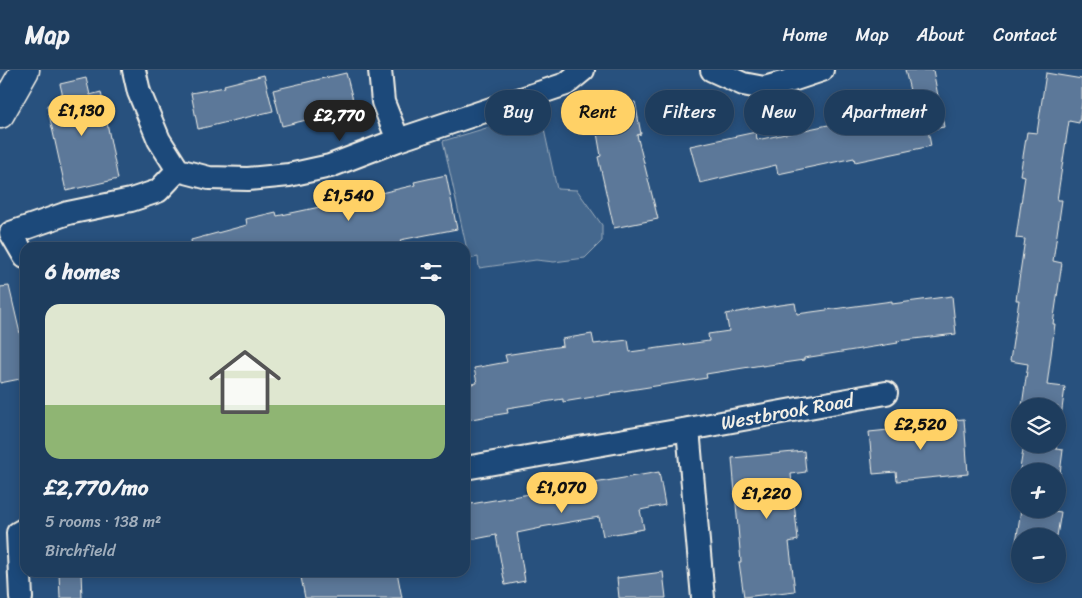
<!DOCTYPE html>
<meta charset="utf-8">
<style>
:root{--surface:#1e3d5e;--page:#264464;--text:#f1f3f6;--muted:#a1aebc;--line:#3c5673;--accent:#ffd166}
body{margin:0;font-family:Sriracha,sans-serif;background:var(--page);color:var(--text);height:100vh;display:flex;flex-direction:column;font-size:19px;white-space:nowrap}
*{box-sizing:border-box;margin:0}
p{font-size:16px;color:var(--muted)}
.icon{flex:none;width:28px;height:28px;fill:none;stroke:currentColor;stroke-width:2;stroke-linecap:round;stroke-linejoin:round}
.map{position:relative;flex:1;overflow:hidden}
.panel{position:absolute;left:20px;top:172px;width:450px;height:335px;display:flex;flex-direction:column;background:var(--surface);border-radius:15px;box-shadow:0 2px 12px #0003,0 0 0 1px var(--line)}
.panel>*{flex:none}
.guide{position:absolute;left:485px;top:20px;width:475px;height:45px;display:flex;gap:10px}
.controls{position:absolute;left:1011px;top:328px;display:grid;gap:10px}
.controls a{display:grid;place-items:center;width:55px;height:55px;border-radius:50%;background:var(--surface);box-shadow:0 2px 12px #0003,0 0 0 1px var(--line);font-size:25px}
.price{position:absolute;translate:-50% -42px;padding:0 11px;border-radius:18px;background:var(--accent);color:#111;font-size:16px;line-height:32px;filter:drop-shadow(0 1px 2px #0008)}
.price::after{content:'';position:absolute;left:50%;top:30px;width:15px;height:11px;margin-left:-8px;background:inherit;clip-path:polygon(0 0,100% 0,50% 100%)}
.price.selected{background:#222;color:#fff}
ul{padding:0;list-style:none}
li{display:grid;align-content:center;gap:10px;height:265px;padding:0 25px}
li span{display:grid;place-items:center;height:155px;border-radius:15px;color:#555}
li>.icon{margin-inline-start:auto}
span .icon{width:90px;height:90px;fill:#fffc;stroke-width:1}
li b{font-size:21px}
h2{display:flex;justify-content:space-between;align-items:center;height:60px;padding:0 25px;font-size:21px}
.pill{padding:0 18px;border-radius:22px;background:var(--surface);box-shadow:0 2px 12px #0003,0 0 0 1px var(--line);font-size:18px;line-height:45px}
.pill.selected{background:var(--accent);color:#111}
header{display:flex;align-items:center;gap:30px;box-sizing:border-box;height:70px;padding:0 25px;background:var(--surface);border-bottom:1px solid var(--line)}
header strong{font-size:24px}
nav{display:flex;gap:28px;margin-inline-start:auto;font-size:18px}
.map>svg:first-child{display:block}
</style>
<header>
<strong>Map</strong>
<nav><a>Home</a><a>Map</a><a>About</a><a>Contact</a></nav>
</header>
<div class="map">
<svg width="1082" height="528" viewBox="0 0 1082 528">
<rect width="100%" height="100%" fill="#28517e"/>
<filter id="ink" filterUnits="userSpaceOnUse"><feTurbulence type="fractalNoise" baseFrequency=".02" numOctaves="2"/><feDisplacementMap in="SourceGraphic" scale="10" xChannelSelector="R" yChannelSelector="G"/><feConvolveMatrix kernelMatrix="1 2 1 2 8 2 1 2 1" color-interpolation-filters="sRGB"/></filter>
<g filter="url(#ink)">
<path fill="#45688e" stroke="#9cacbb" d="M513 50H542L557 119 577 120 602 155V171L585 188 554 192 536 190 479 198 478 187 469 189 443 71Z"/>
<path fill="#5b7899" stroke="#f4f1e8" d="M905 0H933L944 57 928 60 931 76 855 92 854 88 778 104 776 95 700 113 690 76 756 62 757 70 847 51 846 44 912 29Z
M346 3 355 38 282 56 273 20Z
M1046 3 1082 9V32L1079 53 1069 51 1057 130H1062L1053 191 1062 193 1053 254H1055L1047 315 1065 317 1058 369V336H1022L1028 294 1010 291 1019 230H1016L1025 169 1016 168 1025 106 1020 105 1027 62 1037 63Z
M264 5 273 41 215 55 198 59 191 23 225 17 224 15Z
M86 8 90 25 101 22 118 109 66 121 47 35 64 31 60 14Z
M635 32 641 64 637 65 658 149 614 158 598 87 601 86 593 40Z
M446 105 457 159 400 170 401 174 387 178H192L191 170 247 155 246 149 276 142 277 146 334 134 415 115 414 112Z
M9 216 25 285V308L0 313V217Z
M952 226 956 264 897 271 898 273 804 288V290L762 296V295L706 304 707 308 610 323 611 324 563 332V329L507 338 508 343 465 350V315L477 313 474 298 507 292 505 285 563 276 562 269 592 264 594 274 628 270 630 282 709 271 708 264 729 261 726 244 773 236 795 233 797 244 892 231V234Z
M964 349 968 404 897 411 896 402 873 404 869 362 929 356V352Z
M1024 374H1057L1056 379 1063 380 1058 419V401H1020V418L1017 417Z
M804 381 806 402 791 404 798 470 789 472 795 521 744 527 739 492H741L732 388Z
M659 402 665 435 640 440 644 459 603 466 599 447 541 457V458L517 463 525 511 505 515 496 465 465 471V435Z
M1021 439H1055L1054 441 1061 442 1057 466H1020V480L1015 479Z
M59 502H81L82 528H60Z
M300 502H397L402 528H305Z
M663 502 666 528H619L617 508Z"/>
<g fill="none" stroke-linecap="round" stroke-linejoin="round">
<defs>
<path id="minor" d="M134 0 139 22 159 70 178 100 209 108 248 109 289 105 330 96 398 70 566 14 583 0
M380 0 383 32 398 70
M712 0 743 14 764 18 789 11 822 0
M25 187 11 163 68 143 131 130 158 121 178 100
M688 359 703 528
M465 398 688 359 886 323
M21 528 18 463 25 459"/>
<path id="tertiary" d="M0 44 25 0"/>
</defs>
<use href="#minor" stroke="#f4f1e8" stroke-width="26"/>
<use href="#tertiary" stroke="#f4f1e8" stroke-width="31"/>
<use href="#minor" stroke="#1f4a7a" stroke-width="22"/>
<use href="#tertiary" stroke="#1f4a7a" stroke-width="28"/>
</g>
</g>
<g text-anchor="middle" stroke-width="5" stroke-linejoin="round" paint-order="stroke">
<g font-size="19" fill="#f4f1e8" stroke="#1f4a7a">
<text transform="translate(787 341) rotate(-10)" y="7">Westbrook Road</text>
</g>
</g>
</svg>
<div class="controls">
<a><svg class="icon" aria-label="layers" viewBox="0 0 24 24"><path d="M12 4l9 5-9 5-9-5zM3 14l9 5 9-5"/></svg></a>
<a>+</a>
<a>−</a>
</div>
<b class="price" style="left:82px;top:67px">£1,130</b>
<b class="price selected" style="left:340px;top:72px">£2,770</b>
<b class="price" style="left:349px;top:152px">£1,540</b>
<b class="price" style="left:921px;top:381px">£2,520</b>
<b class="price" style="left:562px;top:444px">£1,070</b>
<b class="price" style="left:767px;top:450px">£1,220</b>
<div class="guide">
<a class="pill">Buy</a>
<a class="pill selected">Rent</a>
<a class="pill">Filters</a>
<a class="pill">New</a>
<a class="pill">Apartment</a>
</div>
<section class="panel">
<h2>6 homes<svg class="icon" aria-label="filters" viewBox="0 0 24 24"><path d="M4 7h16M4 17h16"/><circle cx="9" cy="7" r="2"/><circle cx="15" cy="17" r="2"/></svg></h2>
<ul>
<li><span style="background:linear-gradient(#dfe7d0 65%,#8fb573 0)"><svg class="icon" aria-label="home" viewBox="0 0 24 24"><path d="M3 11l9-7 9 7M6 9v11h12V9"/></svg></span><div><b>£2,770/mo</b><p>5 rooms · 138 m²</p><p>Birchfield</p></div></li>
</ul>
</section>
</div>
